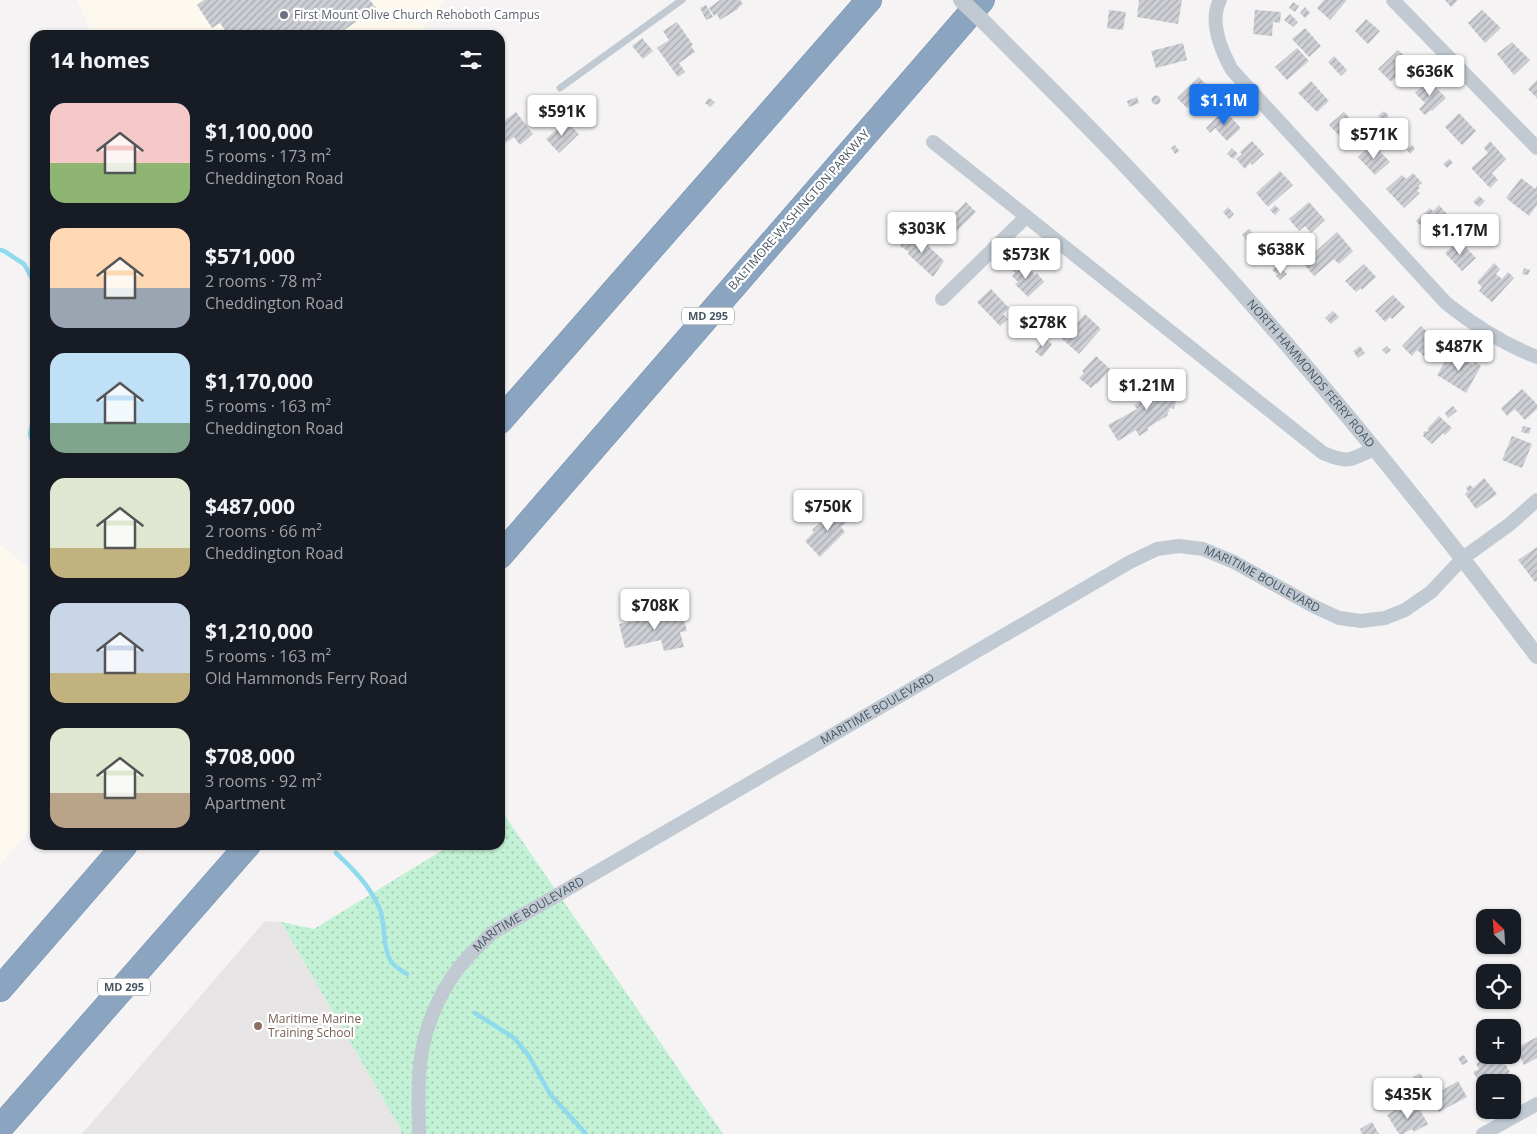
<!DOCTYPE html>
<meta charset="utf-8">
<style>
:root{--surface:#171b24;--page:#20242c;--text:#f1f3f6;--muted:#9ea1a6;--accent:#1a73e8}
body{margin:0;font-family:"Open Sans",sans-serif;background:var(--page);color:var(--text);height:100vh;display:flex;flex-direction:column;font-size:19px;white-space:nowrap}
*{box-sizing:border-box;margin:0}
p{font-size:16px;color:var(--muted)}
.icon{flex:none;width:28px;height:28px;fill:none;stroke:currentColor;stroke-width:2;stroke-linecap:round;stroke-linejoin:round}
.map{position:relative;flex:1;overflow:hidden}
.sheet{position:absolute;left:30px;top:30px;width:475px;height:820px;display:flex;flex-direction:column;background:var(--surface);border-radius:15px;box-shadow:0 1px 4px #0004}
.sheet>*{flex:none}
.needle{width:32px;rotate:335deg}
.fabs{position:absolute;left:1476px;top:909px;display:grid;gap:10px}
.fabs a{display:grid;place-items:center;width:45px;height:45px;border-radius:10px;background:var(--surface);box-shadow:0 1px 4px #0004;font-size:25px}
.price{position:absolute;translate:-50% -42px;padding:0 11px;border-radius:5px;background:#fff;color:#222;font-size:16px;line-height:32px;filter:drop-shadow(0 1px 2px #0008)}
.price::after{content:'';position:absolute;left:50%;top:30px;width:15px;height:11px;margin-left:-8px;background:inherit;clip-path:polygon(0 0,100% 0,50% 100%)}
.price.active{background:var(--accent);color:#fff}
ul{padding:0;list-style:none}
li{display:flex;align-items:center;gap:15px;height:125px;padding:0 20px}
li span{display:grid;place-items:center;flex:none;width:140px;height:100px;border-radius:15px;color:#555}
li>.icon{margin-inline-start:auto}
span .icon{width:60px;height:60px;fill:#fffc;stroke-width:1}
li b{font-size:21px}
h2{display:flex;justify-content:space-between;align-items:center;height:60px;padding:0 20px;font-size:21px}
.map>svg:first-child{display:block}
</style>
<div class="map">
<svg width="1537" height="1134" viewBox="0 0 1537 1134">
<defs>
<pattern id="park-dots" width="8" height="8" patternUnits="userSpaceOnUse" patternTransform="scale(1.25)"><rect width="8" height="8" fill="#c3f1d5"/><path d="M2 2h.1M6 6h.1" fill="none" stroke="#a0c6b0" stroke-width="1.8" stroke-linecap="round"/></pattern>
<pattern id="building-hatch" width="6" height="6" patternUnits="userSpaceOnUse" patternTransform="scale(1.25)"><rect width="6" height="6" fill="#cdcfd5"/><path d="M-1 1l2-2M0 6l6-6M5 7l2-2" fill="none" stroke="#a8abb0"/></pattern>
</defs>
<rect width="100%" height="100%" fill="#f5f3f3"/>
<path fill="#fdf9ef" d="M77 0H445L418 35H92Z
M0 545 35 573V824L0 865Z"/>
<path fill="#e6e4e5" d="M265 921 281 922 401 1130V1134H82Z"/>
<path fill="url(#park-dots)" d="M503 813 723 1134H401V1130L281 922 314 929 451 845H500V815Z"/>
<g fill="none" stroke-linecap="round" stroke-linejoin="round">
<path stroke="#90daee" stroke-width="4.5" d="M0 250 4 251 24 264 35 284
M35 410 30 434 35 451
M336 853C353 869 369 885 379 907 387 926 381 947 392 963 396 967 402 971 407 974
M475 1013 514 1038 529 1056 550 1094 586 1134"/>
</g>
<path fill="url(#building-hatch)" d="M204 0H370L376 8 337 35H228L220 23 212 28 197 5Z
M720 0H740L743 4 738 8V9L720 20 717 14 714 16 709 8Z
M1139 0H1182L1178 24 1137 17Z
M1324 0H1347L1330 20 1317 8Z
M1445 0H1458L1451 7Z
M1293 2 1299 6 1295 12 1289 8Z
M706 5 713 17 706 20 700 8Z
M1305 7 1310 13 1305 18 1300 13Z
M1109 10 1126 12 1123 30 1107 28Z
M1255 10 1281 12 1280 23 1273 22 1272 36 1253 34Z
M1482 10 1501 28 1485 43 1468 23Z
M1290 14 1298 22 1293 27 1284 20Z
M1366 19 1380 31 1368 44 1355 31Z
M677 22 693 45 691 46 695 52 679 63 685 72 678 77 657 48 669 40 663 31Z
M1305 28 1321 46 1309 57 1292 39Z
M642 38 653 51 643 59 632 46Z
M1512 42 1530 60 1514 75 1497 54Z
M1183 43 1187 60 1156 68 1151 51Z
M1297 48 1309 61 1287 80 1275 67Z
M1398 50 1411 62 1391 82 1378 69Z
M1334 56 1347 70 1341 76 1328 62Z
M1199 77 1211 90 1208 94 1213 100 1201 112 1194 102 1192 108 1190 106 1187 108 1177 98Z
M1429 80 1446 98 1432 111 1431 110 1425 115 1419 109 1425 103 1415 93Z
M1537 80V98L1528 89Z
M1311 81 1329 101 1317 112 1298 93Z
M1151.5 100a4.5 4.5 0 1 1 9 0a4.5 4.5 0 1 1-9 0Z
M1137 97 1139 103 1129 107 1127 101Z
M709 98 715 102 710 107 705 103Z
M1224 110 1241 128 1227 141 1215 128 1210 133 1206 128Z
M1384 111 1389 116 1383 121 1378 116Z
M516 112 533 134 520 145 514 137 500 147V124Z
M1344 112 1361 130 1346 143 1329 125Z
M1459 113 1476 131 1462 145 1445 127Z
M566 121 579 134 559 153 546 139Z
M1252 141 1264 154 1252 165 1250 163 1245 169 1236 159 1242 154 1240 152Z
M1490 141 1506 159 1492 173 1498 180 1490 188 1471 168 1488 153 1484 148Z
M1373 144 1390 162 1375 175 1358 157Z
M1175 145 1179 151 1175 154 1171 148Z
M1412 145 1415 149 1410 154 1406 149Z
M1232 148 1238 154 1233 159 1227 154Z
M1449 159 1453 163 1447 168 1443 164Z
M1280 171 1293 185 1268 207 1256 193Z
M1413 173 1422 183 1418 186 1420 188 1417 191 1420 193 1404 208 1386 189 1402 175 1406 179Z
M1521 178 1535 189 1537 186V205L1529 216 1506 198Z
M1479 196 1485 201 1479 207 1473 202Z
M966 202 976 212 955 233 949 227 953 223 949 219Z
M1309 202 1325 220 1311 233 1305 226 1299 231 1289 219Z
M1275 205 1280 210 1275 215 1270 210Z
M1439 205 1452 220 1449 222 1447 220 1444 223 1453 232 1439 245 1433 239 1430 241 1421 231 1422 230 1420 228 1421 226 1416 221 1430 208 1433 211Z
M1228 207 1234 214 1229 219 1223 212Z
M929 220 937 227 932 233 924 226Z
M1249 229 1255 236 1248 242 1242 235Z
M910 231 919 237 944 261 933 277 908 254 909 252 900 246Z
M1337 232 1353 251 1339 264 1334 259 1314 276 1303 263Z
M1273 238 1278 243 1273 249 1268 243Z
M1459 240 1476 258 1462 271 1445 253Z
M1311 244 1316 249 1310 255 1306 250Z
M1019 262 1028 271 1030 269 1035 275 1037 273 1044 282 1028 297 1015 284 1018 282 1012 276 1015 273 1011 269Z
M1280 263 1284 268 1277 274 1272 270Z
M1494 263 1500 269 1496 274 1502 279 1508 272 1514 278 1492 302 1479 291 1482 287 1477 282Z
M1364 264 1376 277 1362 290 1361 288 1356 292 1345 281Z
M1524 268 1530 270 1528 275 1522 274Z
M1283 270 1287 274 1280 280 1276 276Z
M991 289 1009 308 1003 314 1008 319 1000 326 977 302Z
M1393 295 1405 307 1392 319 1390 317 1385 322 1375 311Z
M1333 311 1339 317 1331 324 1325 318Z
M1085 314 1101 329 1079 354 1062 339Z
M1421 326 1439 343 1425 357 1417 350 1412 356 1402 346Z
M1045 339 1052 344 1042 357 1035 352Z
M1360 346 1365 353 1358 358 1353 351Z
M1387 346 1391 350 1386 354 1382 350Z
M1451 352 1473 365 1475 362 1481 366 1466 393 1437 375Z
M1096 356 1110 369 1097 384 1096 383 1091 388 1079 378 1084 373 1082 371Z
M1150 381 1180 388 1174 409 1170 408 1167 416 1147 428 1149 430 1139 436 1136 430 1118 441 1108 425 1137 409 1134 405 1145 399Z
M1522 389 1537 404V409L1525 420 1515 409 1507 416 1501 408Z
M1453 406 1457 411 1448 418 1445 413Z
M1439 416 1452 428 1445 435 1443 433 1432 444 1423 436 1424 434 1423 433 1425 431 1427 432 1429 430 1427 429Z
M1523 426 1531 428 1529 434 1521 432Z
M1512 436 1532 444 1522 468 1502 460Z
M1484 478 1497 494 1476 509 1465 494 1468 491 1466 488 1470 485 1473 488Z
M845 508 853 517 841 527 845 532 820 557 805 541 814 532 812 530 829 515 834 519Z
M1537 547V581L1535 582 1518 560Z
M677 610 679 618 683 617 687 631 680 632 684 647 664 651 661 640 625 648 619 624 649 619 648 617 666 615 665 613Z
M1537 1037V1058L1524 1065 1516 1048Z
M1464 1055 1468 1062 1462 1065 1458 1058Z
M1500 1056 1510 1072 1508 1073 1509 1075 1500 1078 1501 1080 1497 1082 1496 1080 1492 1082H1485V1087L1483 1088 1473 1072 1479 1069 1476 1064 1484 1058 1488 1064Z
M1420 1073 1426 1083 1419 1087 1413 1077Z
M1411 1079 1415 1086 1406 1092 1401 1084Z
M1458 1081 1467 1097 1439 1112 1431 1097Z
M1417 1105 1428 1124 1414 1132 1412 1129 1403 1134H1399L1387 1115 1402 1106 1405 1111Z
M1372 1122 1379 1134H1362L1360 1129Z"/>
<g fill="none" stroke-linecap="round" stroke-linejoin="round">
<defs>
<path id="motorway" d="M500 421 869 0
M500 556 982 0
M0 989 125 845
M0 1128 248 845"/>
</defs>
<use href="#motorway" stroke="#7690ad" stroke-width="26"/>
<path stroke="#c1cad2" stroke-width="7" d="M560 88 682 0"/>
<g stroke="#c1cad2" stroke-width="14">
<path d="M1220 0C1209 21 1221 50 1232 70L1446 303C1475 326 1503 344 1537 357"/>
<path d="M1393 0 1537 148"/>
<path d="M933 142 1323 453C1349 464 1350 460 1374 449"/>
<path d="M942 299 1026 217"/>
<path id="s1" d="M419 1134C419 1109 417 1082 421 1057 426 1022 443 984 467 958 475 949 484 941 492 933L1130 562 1157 549 1179 546 1203 549 1234 562 1313 606 1339 618 1361 621 1385 618 1405 610 1431 592 1463 558 1510 524 1537 500"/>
<path d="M1483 1134 1537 1104"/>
</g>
<path stroke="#c1cad2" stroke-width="16" id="s2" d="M987 25C1038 77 1091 128 1140 181 1281 331 1413 491 1537 656"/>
<use href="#motorway" stroke="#8ba5c1" stroke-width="25"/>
<path stroke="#c1cad2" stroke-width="16" d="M961 0 987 25"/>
</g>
<circle fill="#6b7280" stroke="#fff" stroke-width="2" cx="284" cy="15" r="5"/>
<circle fill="#8d6e63" stroke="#fff" stroke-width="2" cx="258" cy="1026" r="5"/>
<g text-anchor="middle" stroke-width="4.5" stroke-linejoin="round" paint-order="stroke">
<g fill="#fff" stroke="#808990" stroke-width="1">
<rect x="682" y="307.5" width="52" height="17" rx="4"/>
<rect x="98" y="978.5" width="52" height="17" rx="4"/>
</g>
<g font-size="11" font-weight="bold" fill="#4a5661">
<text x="708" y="320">MD 295</text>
<text x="124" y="991">MD 295</text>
</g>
<g font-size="12" fill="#5b616d" stroke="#fff" text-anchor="start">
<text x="294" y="19">First Mount Olive Church Rehoboth Campus</text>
</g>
<g font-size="12" fill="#4a5661" stroke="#fff">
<text transform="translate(799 210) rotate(-49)" y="4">BALTIMORE-WASHINGTON PARKWAY</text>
<text dy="4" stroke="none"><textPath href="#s2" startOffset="476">NORTH HAMMONDS FERRY ROAD</textPath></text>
<text dy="4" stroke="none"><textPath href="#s1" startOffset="1104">MARITIME BOULEVARD</textPath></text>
<text dy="4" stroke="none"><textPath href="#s1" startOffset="669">MARITIME BOULEVARD</textPath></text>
<text dy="4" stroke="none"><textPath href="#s1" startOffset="264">MARITIME BOULEVARD</textPath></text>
</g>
<g font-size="12" fill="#785e54" stroke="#fff" text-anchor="start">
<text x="268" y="1023">Maritime Marine<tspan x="268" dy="14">Training School</tspan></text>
</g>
</g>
</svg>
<div class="fabs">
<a><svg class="needle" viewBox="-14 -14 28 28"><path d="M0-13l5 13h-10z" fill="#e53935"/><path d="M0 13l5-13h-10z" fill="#9ea1a6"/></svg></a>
<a><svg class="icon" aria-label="locate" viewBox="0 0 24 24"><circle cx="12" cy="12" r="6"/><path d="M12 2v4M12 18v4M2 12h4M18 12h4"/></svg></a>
<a>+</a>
<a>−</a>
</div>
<b class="price" style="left:1430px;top:97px">$636K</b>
<b class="price active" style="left:1224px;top:126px">$1.1M</b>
<b class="price" style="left:562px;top:137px">$591K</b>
<b class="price" style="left:1374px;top:160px">$571K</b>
<b class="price" style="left:922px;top:254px">$303K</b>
<b class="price" style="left:1460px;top:256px">$1.17M</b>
<b class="price" style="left:1281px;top:275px">$638K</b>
<b class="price" style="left:1026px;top:280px">$573K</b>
<b class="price" style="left:1043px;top:348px">$278K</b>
<b class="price" style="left:1459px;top:372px">$487K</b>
<b class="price" style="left:1147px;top:411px">$1.21M</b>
<b class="price" style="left:828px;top:532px">$750K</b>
<b class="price" style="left:655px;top:631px">$708K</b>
<b class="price" style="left:1408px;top:1120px">$435K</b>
<section class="sheet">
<h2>14 homes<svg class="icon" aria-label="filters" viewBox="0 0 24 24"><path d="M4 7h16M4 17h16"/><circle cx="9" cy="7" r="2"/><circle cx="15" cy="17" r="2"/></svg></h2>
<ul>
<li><span style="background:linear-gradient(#f6c9c9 60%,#8fb573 0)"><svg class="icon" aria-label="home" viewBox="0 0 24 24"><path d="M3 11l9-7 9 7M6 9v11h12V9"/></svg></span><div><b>$1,100,000</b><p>5 rooms · 173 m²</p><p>Cheddington Road</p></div></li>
<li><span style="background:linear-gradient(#ffd9b3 60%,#9aa5b1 0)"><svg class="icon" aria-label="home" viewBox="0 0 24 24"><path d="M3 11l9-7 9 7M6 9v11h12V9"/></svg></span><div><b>$571,000</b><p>2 rooms · 78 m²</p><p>Cheddington Road</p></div></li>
<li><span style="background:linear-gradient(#bfe0f5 70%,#7fa58c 0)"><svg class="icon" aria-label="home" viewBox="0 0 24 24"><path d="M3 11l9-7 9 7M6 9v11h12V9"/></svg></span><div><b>$1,170,000</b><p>5 rooms · 163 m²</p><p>Cheddington Road</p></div></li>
<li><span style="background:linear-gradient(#dfe7d0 70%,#c2b280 0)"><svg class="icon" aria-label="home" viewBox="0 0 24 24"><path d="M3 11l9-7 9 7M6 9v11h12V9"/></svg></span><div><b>$487,000</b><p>2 rooms · 66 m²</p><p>Cheddington Road</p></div></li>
<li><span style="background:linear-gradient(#c9d6e8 70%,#c2b280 0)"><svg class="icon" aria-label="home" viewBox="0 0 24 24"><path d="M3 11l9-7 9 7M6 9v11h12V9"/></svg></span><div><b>$1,210,000</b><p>5 rooms · 163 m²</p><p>Old Hammonds Ferry Road</p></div></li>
<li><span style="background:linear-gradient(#dfe7d0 65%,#b9a48a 0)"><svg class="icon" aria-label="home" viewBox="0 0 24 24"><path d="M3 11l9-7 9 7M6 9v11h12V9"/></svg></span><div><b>$708,000</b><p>3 rooms · 92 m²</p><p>Apartment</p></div></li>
</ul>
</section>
</div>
